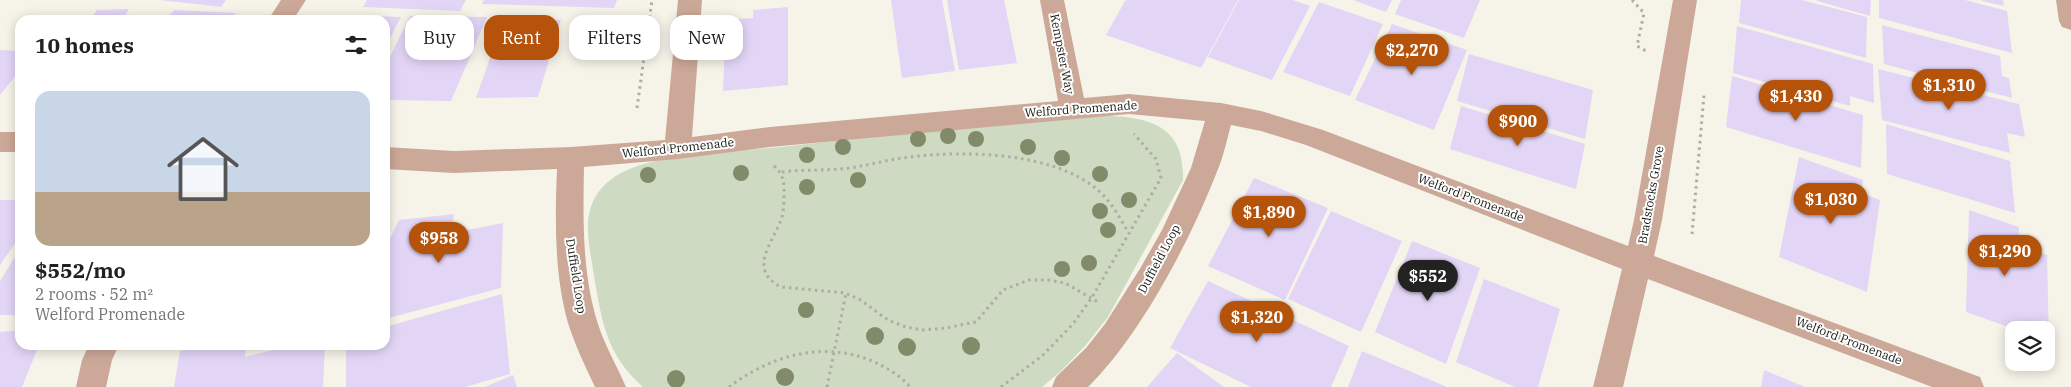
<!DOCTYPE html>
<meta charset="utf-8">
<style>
:root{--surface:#fff;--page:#f6f6f6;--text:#202124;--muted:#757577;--line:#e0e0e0;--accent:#b45309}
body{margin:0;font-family:"IBM Plex Serif",serif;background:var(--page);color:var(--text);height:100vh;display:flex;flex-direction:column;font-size:19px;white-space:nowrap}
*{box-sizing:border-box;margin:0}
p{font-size:16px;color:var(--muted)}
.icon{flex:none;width:28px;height:28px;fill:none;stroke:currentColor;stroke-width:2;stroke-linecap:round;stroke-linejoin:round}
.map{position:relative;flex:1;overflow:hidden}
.details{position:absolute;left:15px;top:15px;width:375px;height:335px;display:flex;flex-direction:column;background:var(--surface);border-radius:15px;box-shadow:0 2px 12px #0003}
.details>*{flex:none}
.banner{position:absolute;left:405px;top:15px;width:475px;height:45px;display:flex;gap:10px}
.tools{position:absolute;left:2005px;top:321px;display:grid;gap:10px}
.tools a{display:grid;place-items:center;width:50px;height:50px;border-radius:10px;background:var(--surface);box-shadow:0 2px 12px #0003;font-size:25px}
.price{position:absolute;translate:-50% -42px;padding:0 11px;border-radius:18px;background:var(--accent);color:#fff;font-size:16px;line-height:32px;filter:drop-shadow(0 1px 2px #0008)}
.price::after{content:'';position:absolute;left:50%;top:30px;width:15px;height:11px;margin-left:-8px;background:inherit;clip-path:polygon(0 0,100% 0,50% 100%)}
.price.on{background:#222;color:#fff}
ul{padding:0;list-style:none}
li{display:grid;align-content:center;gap:10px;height:265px;padding:0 20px}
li+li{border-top:1px solid var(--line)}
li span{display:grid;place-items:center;height:155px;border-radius:15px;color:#555}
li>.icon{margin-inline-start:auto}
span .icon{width:90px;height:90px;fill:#fffc;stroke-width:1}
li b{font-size:21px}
h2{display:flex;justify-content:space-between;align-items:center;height:60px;padding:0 20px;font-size:21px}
.tag{padding:0 18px;border-radius:15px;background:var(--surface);box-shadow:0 2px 12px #0003;font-size:18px;line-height:45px}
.tag.on{background:var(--accent);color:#fff}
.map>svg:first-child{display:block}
</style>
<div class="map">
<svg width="2071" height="387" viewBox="0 0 2071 387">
<rect width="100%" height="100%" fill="#f6f4e9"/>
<path fill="#cedac1" d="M1094 115C1141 117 1185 119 1183 180L1108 317 1085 346 1060 372 1042 387H643C606 354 602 322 594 276 589 241 578 207 609 181 645 151 735 152 781 147 886 135 990 125 1094 115Z"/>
<path fill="#e3d5f6" d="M160 0H226L221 7Z
M367 0H466L460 11 363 7Z
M484 0H617L614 8 482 4Z
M891 0H942L955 71 902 78Z
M947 0H1004L1017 63 959 70Z
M1128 0H1238L1201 68 1106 35 1125 1Z
M1239 0H1293L1310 6 1272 80 1208 57Z
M1353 0H1392L1386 12Z
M1401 0H1480L1464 38 1395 14Z
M1741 0H1802L1867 17 1866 58 1739 23Z
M1817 0H1871L1870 16 1817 1Z
M1879 0H1965L2007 11 2012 53 1879 18Z
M1982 0H2003L2004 6 1982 1Z
M1319 2 1383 24 1350 96 1283 72Z
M788 7V85L723 91 726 20 753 18V10Z
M129 9 122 20H90L97 10Z
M174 10 236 13 231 20H166Z
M340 15 401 17 385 48V20H337Z
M410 16 487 17 451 101 385 100V67Z
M561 20 538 97 476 98 503 21Z
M1392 24 1467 50 1434 130 1355 100Z
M1882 25 2000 56 2002 76 2009 78 2012 98 1884 64Z
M1737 26 1873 64 1874 103 1850 96V106L1733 73Z
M0 50 20 51V70L0 95Z
M1469 54 1593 90 1585 139 1457 101Z
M1878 69 2019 104 2025 137 2007 133 2010 153 1882 120Z
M1732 76 1863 115 1861 168 1726 127Z
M1461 106 1585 144 1576 189 1450 149Z
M1886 124 2010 161 2015 213 1887 174Z
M1799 157 1863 180 1861 193 1880 200 1867 292 1779 257Z
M1254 178 1328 208 1285 300 1208 266Z
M0 200H20V236L0 265Z
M1969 210 2019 227V246L2047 255 2049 342 2046 341V330H2017L1966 312Z
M1331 211 1402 241 1361 332 1288 299Z
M454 214 452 233 503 223 501 288 385 319V249L399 220Z
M1412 241 1480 268 1446 364 1375 332Z
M20 249V315H0V281Z
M1484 279 1560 309 1538 387H1515L1456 362Z
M1208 281 1349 346 1331 387H1251L1170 348Z
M502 294 510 374 465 387H346V345H385V327Z
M20 330V345H39L22 387H0V332Z
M206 345H246L245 357 293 345H325L323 387H174L180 351Z
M1362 351 1447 387H1348Z
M1177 353 1224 387H1147Z
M1764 370 1805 387H1761Z
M513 375 517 387H485Z"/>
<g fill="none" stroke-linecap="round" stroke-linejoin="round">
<path stroke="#aeada4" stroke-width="3" stroke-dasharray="2.5 4" stroke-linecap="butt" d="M1632 0 1644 13 1637 46 1646 51
M637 108 652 0
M774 166C782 173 784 180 784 190 784 199 784 208 782 217 774 242 746 269 781 287L845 293 859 299 888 320 906 327 922 330 946 328 976 322 1003 290 1029 280H1049L1065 283 1098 302
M782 172C805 169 828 171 850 168 870 165 890 159 910 157 965 150 1057 152 1100 192 1112 203 1120 218 1128 232
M1692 234 1704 95
M729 387C770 356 823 340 872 361 887 368 900 375 910 387
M827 387 846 293
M1001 387 1042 356 1073 324 1091 299 1161 178 1156 159 1134 134"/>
<path fill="#cca898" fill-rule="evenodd" d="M281 0H306L293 20H268Z
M678 0H702L692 137 770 127 1058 101 1040 0H1064L1084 98 1129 94 1221 103 1261 111 1323 130 1628 246 1634 220 1673 0H1697L1662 220 1654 256 1980 377 1984 387H1932L1648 279 1623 387H1593L1622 269 1306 145 1261 131 1231 125C1227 139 1224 155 1218 169 1191 239 1141 335 1088 387H1052L1056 377 1086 348 1105 324 1141 267 1162 230 1191 168 1205 121 1129 114 770 147 678 159 584 167C583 220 582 274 598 324 605 346 617 366 626 387H595C585 366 575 345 568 323 554 273 555 220 557 169L454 173 385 169V147L454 151 571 147 665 140Z
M0 132H20V152H0Z
M89 345H119L112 360 106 387H76L82 360Z"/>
<path fill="#cca898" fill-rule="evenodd" d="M2056 0H2071V30L2062 27 2059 21Z"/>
</g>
<g fill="#818a69">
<circle cx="948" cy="136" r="8"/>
<circle cx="918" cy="139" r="8"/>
<circle cx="976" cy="139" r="8"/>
<circle cx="843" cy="147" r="8"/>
<circle cx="1028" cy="147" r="8"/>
<circle cx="807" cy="155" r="8"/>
<circle cx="1062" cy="158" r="8"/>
<circle cx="741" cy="173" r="8"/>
<circle cx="1100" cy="174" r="8"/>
<circle cx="648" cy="175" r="8"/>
<circle cx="858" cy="180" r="8"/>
<circle cx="807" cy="187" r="8"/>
<circle cx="1129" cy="200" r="8"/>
<circle cx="1100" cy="211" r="8"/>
<circle cx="1108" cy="230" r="8"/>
<circle cx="1089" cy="263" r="8"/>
<circle cx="1062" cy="269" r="8"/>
<circle cx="806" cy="310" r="8"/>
<circle cx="875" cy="336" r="9"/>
<circle cx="971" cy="346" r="9"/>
<circle cx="907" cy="347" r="9"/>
<circle cx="785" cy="377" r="9"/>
<circle cx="676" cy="379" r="9"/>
</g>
<g text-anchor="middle" stroke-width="4" stroke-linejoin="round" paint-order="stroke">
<g font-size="12" fill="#161612" stroke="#fff">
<text transform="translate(1062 54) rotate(79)" y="4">Kempster Way</text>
<text transform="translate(1081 109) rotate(-4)" y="4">Welford Promenade</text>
<text transform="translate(678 148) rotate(-6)" y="4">Welford Promenade</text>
<text transform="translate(1651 195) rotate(-80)" y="4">Bradstocks Grove</text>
<text transform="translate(1471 198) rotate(21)" y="4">Welford Promenade</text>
<text transform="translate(1159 259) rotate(-62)" y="4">Duffield Loop</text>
<text transform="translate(576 276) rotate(81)" y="4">Duffield Loop</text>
<text transform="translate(1849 341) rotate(21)" y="4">Welford Promenade</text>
</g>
</g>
</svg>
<div class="tools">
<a><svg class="icon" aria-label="layers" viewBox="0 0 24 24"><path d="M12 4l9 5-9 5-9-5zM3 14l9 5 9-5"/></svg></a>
</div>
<b class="price" style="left:1412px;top:76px">$2,270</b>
<b class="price" style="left:1949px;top:111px">$1,310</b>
<b class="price" style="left:1796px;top:122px">$1,430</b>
<b class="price" style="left:1518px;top:147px">$900</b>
<b class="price" style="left:1831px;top:225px">$1,030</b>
<b class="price" style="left:1269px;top:238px">$1,890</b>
<b class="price" style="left:439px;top:264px">$958</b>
<b class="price" style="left:2005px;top:277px">$1,290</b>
<b class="price on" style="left:1428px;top:302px">$552</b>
<b class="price" style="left:1257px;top:343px">$1,320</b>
<div class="banner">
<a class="tag">Buy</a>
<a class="tag on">Rent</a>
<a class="tag">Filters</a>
<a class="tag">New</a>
</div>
<section class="details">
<h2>10 homes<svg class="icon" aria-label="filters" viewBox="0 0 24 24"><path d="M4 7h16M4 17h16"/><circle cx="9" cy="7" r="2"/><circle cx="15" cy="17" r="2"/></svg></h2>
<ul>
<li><span style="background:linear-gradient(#c9d6e8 65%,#b9a48a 0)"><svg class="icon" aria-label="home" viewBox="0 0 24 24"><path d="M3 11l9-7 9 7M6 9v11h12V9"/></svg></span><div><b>$552/mo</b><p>2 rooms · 52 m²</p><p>Welford Promenade</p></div></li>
</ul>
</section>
</div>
